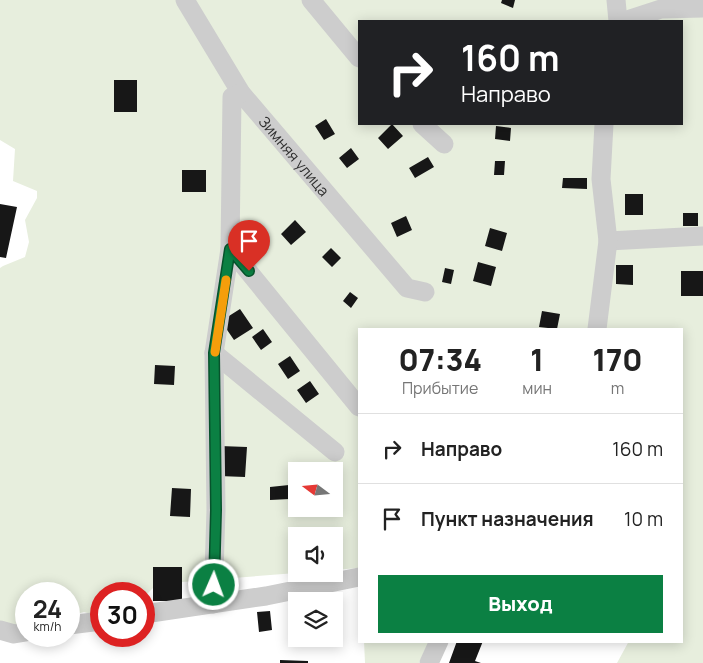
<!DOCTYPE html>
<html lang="ru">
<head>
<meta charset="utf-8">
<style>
	body { margin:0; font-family:Manrope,sans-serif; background:#f2f2f2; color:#222; height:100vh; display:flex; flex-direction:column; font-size:19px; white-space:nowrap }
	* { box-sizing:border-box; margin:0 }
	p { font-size:16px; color:#767676 }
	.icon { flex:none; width:28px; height:28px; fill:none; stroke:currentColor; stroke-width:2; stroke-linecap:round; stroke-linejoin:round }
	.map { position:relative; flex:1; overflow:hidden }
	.sheet { position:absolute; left:358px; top:328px; width:325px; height:315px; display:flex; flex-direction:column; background:#fff; border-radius:0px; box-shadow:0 2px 12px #0003 }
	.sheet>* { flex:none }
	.banner { position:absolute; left:358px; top:20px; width:325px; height:105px; border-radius:0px; box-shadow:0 2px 12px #0003; background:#202124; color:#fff; overflow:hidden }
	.needle { width:32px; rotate:286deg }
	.fabs { position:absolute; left:288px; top:462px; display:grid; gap:10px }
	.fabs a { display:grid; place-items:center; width:55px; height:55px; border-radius:0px; background:#fff; box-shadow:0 2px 12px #0003; font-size:25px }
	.speed { position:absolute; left:15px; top:582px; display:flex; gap:10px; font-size:25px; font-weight:700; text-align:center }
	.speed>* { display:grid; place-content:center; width:65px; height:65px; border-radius:50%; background:#fff; box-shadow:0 2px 12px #0003; line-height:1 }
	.speed small { font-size:12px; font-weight:400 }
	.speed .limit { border:8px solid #d22; background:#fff; color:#111 }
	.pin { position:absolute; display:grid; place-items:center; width:42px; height:42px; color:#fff; margin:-51px -21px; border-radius:50% 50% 50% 0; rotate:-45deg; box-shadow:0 0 5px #0007 }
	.pin .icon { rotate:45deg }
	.me { position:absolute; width:55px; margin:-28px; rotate:2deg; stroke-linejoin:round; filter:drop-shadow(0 0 4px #0008) }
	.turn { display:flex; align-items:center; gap:18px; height:105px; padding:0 20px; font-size:22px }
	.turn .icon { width:65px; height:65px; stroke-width:2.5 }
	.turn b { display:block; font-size:35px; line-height:42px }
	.eta { display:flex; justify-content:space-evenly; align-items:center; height:85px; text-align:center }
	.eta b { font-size:30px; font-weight:800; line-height:35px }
	.action { display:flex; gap:10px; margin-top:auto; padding:10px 20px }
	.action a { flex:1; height:58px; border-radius:0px; background:#0b8043; color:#fff; font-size:20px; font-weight:800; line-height:58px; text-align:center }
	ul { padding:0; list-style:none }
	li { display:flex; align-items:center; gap:15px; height:70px; padding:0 20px; border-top:1px solid #e0e0e0 }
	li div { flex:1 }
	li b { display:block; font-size:19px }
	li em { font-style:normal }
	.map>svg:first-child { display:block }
</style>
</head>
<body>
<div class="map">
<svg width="703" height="663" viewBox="0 0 703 663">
	<rect width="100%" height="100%" fill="#fff"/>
	<path fill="#e7eedd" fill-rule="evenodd" d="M 0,0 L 703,0 L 703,663 L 617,663 L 629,641 L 681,641 L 681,329 L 359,329 L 359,568 L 334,570 L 334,536 L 296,536 L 296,573 L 157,584 L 144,597 L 144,594 L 101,594 L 101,617 L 84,612 L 69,616 L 69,594 L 26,594 L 26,627 L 0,624 L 0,268 L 3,266 L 25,257 L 29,242 L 25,220 L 37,198 L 37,191 L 13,181 L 15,149 L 0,140 ZM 359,21 L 681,21 L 681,124 L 359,124 ZM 296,471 L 334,471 L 334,509 L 296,509 Z
		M 364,641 L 429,641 L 419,663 L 365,663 Z"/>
	<path fill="#171717" d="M 502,0 L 515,0 L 513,8 L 501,3 Z
		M 114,80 L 137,80 L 137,112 L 114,112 Z
		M 326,119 L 335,134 L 324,140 L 315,126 Z
		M 392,124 L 403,136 L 388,149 L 378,138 Z
		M 496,126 L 511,128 L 510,141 L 495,139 Z
		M 351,148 L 359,159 L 347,168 L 339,158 Z
		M 428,157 L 434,167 L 415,178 L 409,168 Z
		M 495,161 L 505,161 L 504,175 L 494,175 Z
		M 182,170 L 206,170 L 206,192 L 182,192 Z
		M 563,178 L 587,178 L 587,189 L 562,188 Z
		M 625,194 L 643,194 L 643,215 L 625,215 Z
		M 0,204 L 17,207 L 6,258 L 0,257 Z
		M 683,213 L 698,213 L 698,226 L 683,226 Z
		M 406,216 L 412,230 L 397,237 L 391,223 Z
		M 295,220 L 306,232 L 291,245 L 281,234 Z
		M 490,228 L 507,233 L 502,251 L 485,246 Z
		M 331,248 L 341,258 L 332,267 L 322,257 Z
		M 478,262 L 496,267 L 491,286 L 473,281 Z
		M 616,265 L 633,265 L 633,285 L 616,284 Z
		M 445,268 L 454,270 L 451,284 L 442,282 Z
		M 681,271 L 703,271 L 703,296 L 681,296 Z
		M 350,292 L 358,298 L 351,308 L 343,301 Z
		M 240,309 L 253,328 L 234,340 L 221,321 Z
		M 542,311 L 560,314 L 557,329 L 539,327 Z
		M 263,329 L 272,342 L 261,350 L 252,337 Z
		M 290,356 L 300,371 L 288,379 L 278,364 Z
		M 155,365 L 175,366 L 174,385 L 154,384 Z
		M 310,381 L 319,394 L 306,403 L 297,390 Z
		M 220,446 L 247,447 L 245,477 L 219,476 Z
		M 289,485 L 290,499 L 270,500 L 270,487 Z
		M 172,488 L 191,489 L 190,517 L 170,516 Z
		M 153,567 L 182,567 L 182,601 L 153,601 Z
		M 270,611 L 272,630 L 259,632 L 257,612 Z
		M 457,641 L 483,641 L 475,661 L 481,663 L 449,663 Z
		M 280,660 L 308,661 L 308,663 L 280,663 Z"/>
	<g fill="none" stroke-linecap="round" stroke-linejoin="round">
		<g stroke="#cdcdcd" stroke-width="19">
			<path id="s1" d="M 185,0 L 241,93 L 407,288 L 425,292"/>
			<path d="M 311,0 L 359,58"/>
			<path d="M 616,0 L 618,21"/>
			<path d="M 624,21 L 661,9 L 703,8"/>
			<path d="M 422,124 L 444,144"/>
			<path d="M 608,241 L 703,236"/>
			<path d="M 230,249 L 359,407"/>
			<path d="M 597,329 L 608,241 L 601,179 L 604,124"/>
			<path d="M 214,353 L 335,452"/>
			<path d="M 213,604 L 216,510 L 214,353 L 230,249 L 232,97 L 241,93"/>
			<path d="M 144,614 L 266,596 L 359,577"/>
			<path d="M 69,625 L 101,621"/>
			<path d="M 0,630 L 14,634 L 26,632"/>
			<path d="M 429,663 L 439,641"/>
		</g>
	</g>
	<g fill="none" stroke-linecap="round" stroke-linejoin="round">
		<g stroke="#07532c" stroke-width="12">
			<path id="route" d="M 214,585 L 216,510 L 214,353 L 230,249 L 249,271"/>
		</g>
		<use href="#route" stroke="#0b8043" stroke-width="9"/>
		<path stroke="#f59e0b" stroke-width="9" d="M 215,352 L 226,280"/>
	</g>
	<g text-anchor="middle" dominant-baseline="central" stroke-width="5" stroke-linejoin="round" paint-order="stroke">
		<g font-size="15" fill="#303030" stroke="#fff">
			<text stroke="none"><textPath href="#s1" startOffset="191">Зимняя улица</textPath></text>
		</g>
	</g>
</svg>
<div class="fabs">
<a><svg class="needle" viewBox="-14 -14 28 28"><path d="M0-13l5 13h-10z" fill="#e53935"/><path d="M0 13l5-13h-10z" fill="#767676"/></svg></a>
<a><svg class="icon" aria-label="sound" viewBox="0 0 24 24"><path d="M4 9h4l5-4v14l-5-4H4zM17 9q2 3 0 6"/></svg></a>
<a><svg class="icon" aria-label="layers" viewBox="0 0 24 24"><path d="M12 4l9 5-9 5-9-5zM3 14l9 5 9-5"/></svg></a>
</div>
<div class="speed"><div>24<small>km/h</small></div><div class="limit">30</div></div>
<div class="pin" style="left:249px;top:271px;background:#d93025"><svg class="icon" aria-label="arrive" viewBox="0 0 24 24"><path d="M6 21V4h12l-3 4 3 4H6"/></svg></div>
<svg class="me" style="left:214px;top:585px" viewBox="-20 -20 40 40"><circle r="17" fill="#0b8043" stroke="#fff" stroke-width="3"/><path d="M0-11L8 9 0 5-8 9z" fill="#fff"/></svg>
<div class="banner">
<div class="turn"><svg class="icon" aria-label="right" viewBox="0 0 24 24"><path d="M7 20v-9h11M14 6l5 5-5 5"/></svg><div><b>160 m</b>Направо</div></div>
</div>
<section class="sheet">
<div class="eta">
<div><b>07:34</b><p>Прибытие</p></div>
<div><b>1</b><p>мин</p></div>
<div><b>170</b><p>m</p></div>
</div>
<ul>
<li><svg class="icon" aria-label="right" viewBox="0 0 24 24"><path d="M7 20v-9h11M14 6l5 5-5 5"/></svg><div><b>Направо</b></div><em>160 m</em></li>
<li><svg class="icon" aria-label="arrive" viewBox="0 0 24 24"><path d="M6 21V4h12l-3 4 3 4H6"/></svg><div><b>Пункт назначения</b></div><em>10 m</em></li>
</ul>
<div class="action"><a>Выход</a></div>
</section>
</div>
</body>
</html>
